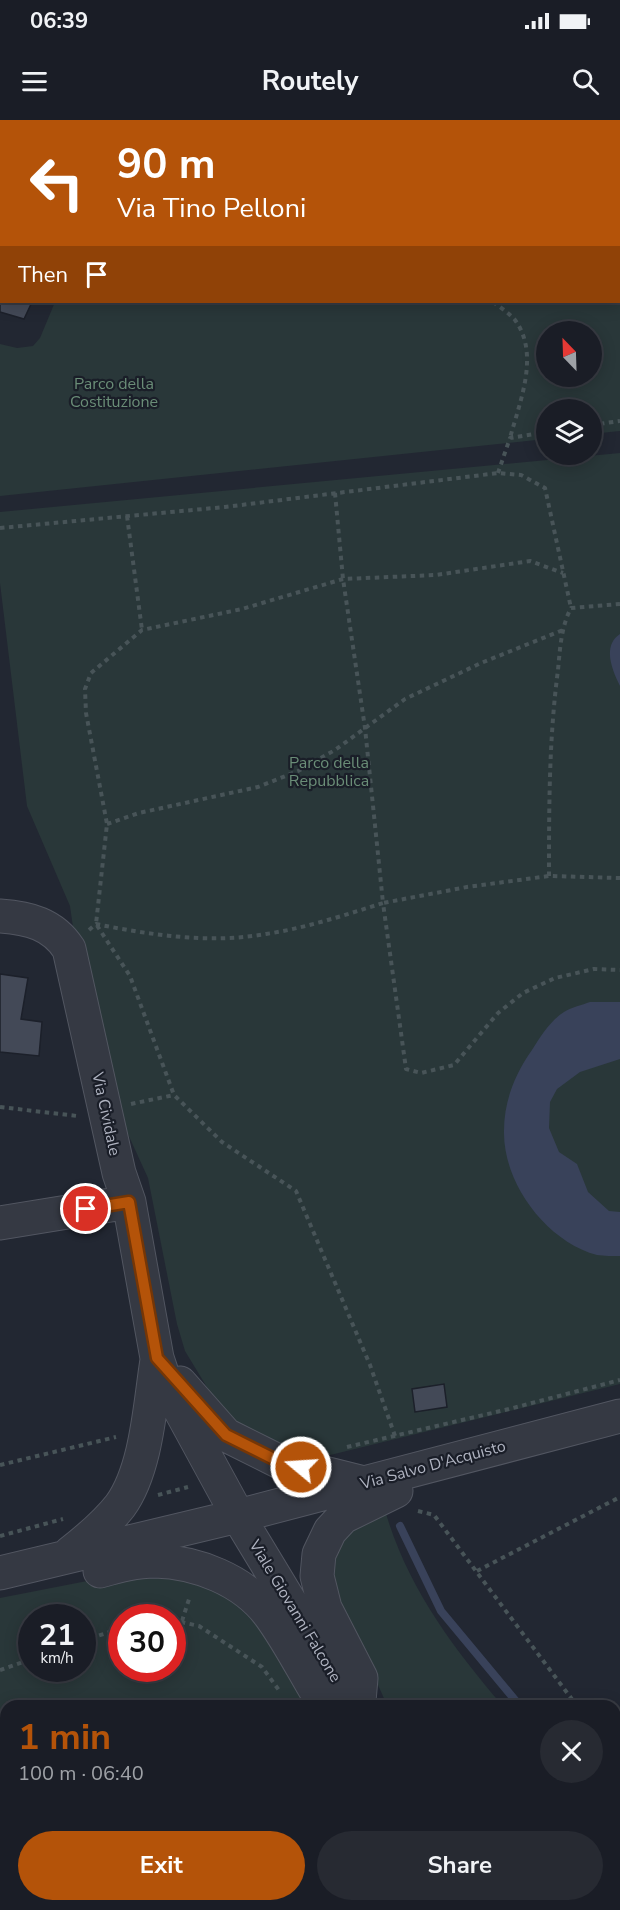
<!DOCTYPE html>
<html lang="en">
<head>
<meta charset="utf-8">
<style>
	body { margin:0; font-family:"Nunito Sans",sans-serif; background:#272a32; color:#f1f3f6; height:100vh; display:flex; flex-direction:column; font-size:22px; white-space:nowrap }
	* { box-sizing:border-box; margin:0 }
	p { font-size:20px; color:#9fa2a7 }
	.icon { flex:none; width:33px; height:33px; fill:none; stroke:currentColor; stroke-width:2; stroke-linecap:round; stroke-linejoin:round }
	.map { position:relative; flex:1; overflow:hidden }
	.drawer { position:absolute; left:0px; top:1580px; width:621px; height:212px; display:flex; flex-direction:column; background:#1a1d26; border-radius:18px 18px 0 0; box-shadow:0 3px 15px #0003,0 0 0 2px #383b43 }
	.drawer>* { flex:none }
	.guide { position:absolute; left:0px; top:0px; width:621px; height:183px; box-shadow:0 3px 15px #0003,0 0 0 2px #383b43; background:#b45309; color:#fff; overflow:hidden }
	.needle { width:39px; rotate:337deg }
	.buttons { position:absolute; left:536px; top:201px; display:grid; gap:12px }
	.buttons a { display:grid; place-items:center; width:66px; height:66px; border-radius:50%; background:#1a1d26; box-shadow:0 3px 15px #0003,0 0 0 2px #383b43; font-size:30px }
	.speed { position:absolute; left:18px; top:1484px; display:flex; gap:12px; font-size:30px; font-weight:700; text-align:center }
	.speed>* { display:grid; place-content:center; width:78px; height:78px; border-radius:50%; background:#1a1d26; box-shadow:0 3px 15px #0003,0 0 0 2px #383b43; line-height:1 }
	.speed small { font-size:15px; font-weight:400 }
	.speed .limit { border:9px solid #d22; background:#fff; color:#111 }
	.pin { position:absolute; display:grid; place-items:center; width:51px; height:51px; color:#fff; margin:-26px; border:3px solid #fff; border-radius:50%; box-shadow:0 2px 6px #0007 }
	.me { position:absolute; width:66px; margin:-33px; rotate:288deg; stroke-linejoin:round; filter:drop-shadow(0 0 4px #0008) }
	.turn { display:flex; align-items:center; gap:21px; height:126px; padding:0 18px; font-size:27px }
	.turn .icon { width:78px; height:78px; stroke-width:2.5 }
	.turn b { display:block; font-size:42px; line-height:51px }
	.then { display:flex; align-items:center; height:57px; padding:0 18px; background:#0003; gap:12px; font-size:22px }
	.round { display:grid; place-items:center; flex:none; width:63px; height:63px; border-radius:32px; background:#272a32 }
	.summary { display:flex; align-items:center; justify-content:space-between; height:102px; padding:0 18px }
	h1 { font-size:36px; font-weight:700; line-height:45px; color:#b45309 }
	.primary-button { display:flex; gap:12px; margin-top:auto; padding:12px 18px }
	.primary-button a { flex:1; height:69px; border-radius:36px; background:#b45309; color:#fff; font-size:24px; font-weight:700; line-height:69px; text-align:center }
	.primary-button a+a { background:#272a32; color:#f1f3f6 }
	.status { display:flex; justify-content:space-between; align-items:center; height:42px; padding:0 30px; background:#1a1d26; direction:ltr }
	.status svg { height:16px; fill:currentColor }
	header { display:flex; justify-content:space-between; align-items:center; height:78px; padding:0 18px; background:#1a1d26; font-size:27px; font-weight:700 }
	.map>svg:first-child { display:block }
</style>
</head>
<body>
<div class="status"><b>06:39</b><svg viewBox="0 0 49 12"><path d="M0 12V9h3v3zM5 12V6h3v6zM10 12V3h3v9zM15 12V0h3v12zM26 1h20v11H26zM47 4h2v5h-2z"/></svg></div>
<header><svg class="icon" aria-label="menu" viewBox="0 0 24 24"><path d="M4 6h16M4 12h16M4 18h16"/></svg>Routely<svg class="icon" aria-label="search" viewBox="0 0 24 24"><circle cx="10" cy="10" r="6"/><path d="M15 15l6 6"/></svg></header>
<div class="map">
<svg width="620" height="1790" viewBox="0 0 620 1790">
	<rect width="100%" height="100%" fill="#222732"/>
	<path fill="#293739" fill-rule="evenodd" d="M 197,0 L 620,0 L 620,311 L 591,314 L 591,290 L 546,290 L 546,319 L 0,376 L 0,224 L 17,228 L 33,226 L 40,218 L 55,182 L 620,182 L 620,2 L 195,1 ZM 546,212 L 591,212 L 591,256 L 546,256 Z
		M 620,333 L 620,1264 L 318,1338 L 259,1317 L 235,1300 L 216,1282 L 185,1231 L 177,1204 L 148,1058 L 122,1001 L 73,807 L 70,786 L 27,686 L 0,463 L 0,392 Z
		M 385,1390 C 406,1465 453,1528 502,1585 L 387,1585 L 378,1565 L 343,1506 L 332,1458 L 335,1436 L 345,1419 L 357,1407 Z
		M 123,1454 L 187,1456 L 245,1482 L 313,1585 L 6,1586 L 6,1653 L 0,1655 L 0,1478 ZM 32,1497 L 82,1497 L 82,1548 L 32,1548 ZM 122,1497 L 172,1497 L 172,1548 L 122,1548 Z
		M 615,1717 L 620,1723 L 620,1790 L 495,1790 L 492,1785 L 615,1785 Z
		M 273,1785 L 449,1785 L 452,1790 L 275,1790 Z"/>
	<path fill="#39425a" d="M 620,514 L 620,566 C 612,550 602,526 620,514 Z
		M 590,882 L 620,882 L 620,939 L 580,952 L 557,969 L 550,982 L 549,1008 L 559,1032 L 577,1044 L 588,1072 L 609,1091 L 620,1092 L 620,1136 C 613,1136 604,1136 597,1135 C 546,1121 503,1063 504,1011 C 504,981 515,954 532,930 C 541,916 550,901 564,892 C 572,887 582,885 590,882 Z"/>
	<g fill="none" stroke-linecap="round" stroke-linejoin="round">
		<path stroke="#39425a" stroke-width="8" d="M 400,1406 L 441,1491 L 520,1586
			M 615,1700 L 620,1706"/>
	</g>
	<path fill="#434957" stroke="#1c202a" stroke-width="1.5" d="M 0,136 L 2,182 L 32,182 L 24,199 L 0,192 Z
		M 0,854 L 28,858 L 21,899 L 42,902 L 39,936 L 0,932 Z
		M 444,1264 L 447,1287 L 415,1292 L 412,1269 Z
		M 2,1702 L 6,1712 L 6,1753 L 0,1755 Z
		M 166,1785 L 177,1785 L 179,1790 L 155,1790 Z"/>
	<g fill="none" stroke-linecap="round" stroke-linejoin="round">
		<g stroke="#525661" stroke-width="35">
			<path id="minor" d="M 0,796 C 29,798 53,804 69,829 L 119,1053 L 129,1082 L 157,1238 L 165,1262 L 238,1396 L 353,1586
				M 0,1103 L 129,1082
				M 180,1263 L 226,1315 L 280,1342 L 360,1362
				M 70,1433 C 88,1419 105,1405 120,1386 C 147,1349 150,1284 157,1240
				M 100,1451 C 118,1446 136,1441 155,1441 C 197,1442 243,1460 269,1494 C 289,1521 304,1552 322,1581 L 334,1586
				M 0,1453 L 238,1396 L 620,1296
				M 359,1581 L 361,1558 L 325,1488 L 317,1456 L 319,1434 L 330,1411 L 343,1397 L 396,1371
				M 231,1785 L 233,1790
				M 469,1785 L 472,1790"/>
		</g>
		<path stroke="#485458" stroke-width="4" stroke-dasharray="4.5 4.5" stroke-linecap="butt" d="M 149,0 L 150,2
			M 335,0 L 336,2
			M 211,2 L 213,0
			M 607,2 L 607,0
			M 493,182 C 500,187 509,193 515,200 C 540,234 520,281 510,318
			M 591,305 L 620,301
			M 498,353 L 510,318 L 546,312
			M 335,373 L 343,459 L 365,608 L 383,783 L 467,767 L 549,756 L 620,758
			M 127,396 L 142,510
			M 0,408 L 225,387 L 498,353 L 521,355 L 545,368 L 571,488
			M 107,704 L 139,693 L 258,667 L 298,651 L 335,630 L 405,579 L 481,543 L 563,510
			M 549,756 C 549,687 549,618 558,550 C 560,529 561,507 571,488 L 620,484
			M 89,810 L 96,804 C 151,815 210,824 266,814 C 306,808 345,795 383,783 L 406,949 L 421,953 L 454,945 L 498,893 L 523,873 L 555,858 L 594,849 L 620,850
			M 131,984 L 174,975
			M 0,987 L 77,996
			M 395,1316 L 370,1245 L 296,1071 L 222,1022 L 174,975 L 130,856 L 96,804 L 107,704 L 86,593 L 85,569 L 91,553 L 142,510 L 242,489 L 343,459 L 436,455 L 530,441 L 563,453
			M 347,1327 L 509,1289 L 620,1260
			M 0,1345 L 116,1317
			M 158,1375 L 188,1367
			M 418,1391 L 434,1395 L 440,1403 L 577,1586
			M 0,1416 L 63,1399
			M 477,1451 L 620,1377
			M 172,1500 L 199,1506 L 262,1547 L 281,1573
			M 182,1501 L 190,1476
			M 82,1521 L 122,1508
			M 0,1550 L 32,1539
			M 615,1637 L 620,1644
			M 0,1679 L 6,1693
			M 47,1785 L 49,1790
			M 426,1785 L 429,1790
			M 67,1790 L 73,1787 L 74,1790"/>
		<use href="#minor" stroke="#353943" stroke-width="33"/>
	</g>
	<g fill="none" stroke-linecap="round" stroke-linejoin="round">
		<g stroke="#753606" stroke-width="15">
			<path id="route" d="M 86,1089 L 129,1082 L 157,1238 L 226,1315 L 280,1342 L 301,1347"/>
		</g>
		<use href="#route" stroke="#b45309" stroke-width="10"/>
	</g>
	<g text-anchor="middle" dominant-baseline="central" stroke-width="4.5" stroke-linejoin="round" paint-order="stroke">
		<g font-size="16" fill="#6a8d77" stroke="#1a1e28">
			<text x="114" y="264">Parco della<tspan x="114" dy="18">Costituzione</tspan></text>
			<text x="329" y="643">Parco della<tspan x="329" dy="18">Repubblica</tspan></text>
		</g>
		<g font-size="16" fill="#afb3c0" stroke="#1a1e28">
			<text transform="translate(106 994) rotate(78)">Via Cividale</text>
			<text transform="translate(433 1345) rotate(-15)">Via Salvo D'Acquisto</text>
			<text transform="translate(295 1491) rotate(59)">Viale Giovanni Falcone</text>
		</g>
	</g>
</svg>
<div class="buttons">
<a><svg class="needle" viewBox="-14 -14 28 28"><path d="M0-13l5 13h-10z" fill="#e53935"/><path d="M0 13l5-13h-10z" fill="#9fa2a7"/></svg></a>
<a><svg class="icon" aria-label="layers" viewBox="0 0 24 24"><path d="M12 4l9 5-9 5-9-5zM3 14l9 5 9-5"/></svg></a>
</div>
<div class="speed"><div>21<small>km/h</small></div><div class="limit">30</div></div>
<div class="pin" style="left:86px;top:1089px;background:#d93025"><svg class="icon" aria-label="arrive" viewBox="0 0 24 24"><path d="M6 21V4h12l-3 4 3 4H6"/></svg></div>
<svg class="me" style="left:301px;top:1347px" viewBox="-20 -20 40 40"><circle r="17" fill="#b45309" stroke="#fff" stroke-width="3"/><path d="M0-11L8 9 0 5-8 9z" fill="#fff"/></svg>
<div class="guide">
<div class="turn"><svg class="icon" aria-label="left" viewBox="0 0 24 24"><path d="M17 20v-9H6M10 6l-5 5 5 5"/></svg><div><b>90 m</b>Via Tino Pelloni</div></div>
<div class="then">Then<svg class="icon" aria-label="arrive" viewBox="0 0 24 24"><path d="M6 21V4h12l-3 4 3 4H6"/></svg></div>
</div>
<section class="drawer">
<div class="summary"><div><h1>1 min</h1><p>100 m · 06:40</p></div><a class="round"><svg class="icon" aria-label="close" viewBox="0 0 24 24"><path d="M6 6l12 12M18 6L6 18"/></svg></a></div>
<div class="primary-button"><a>Exit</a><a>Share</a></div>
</section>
</div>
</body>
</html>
